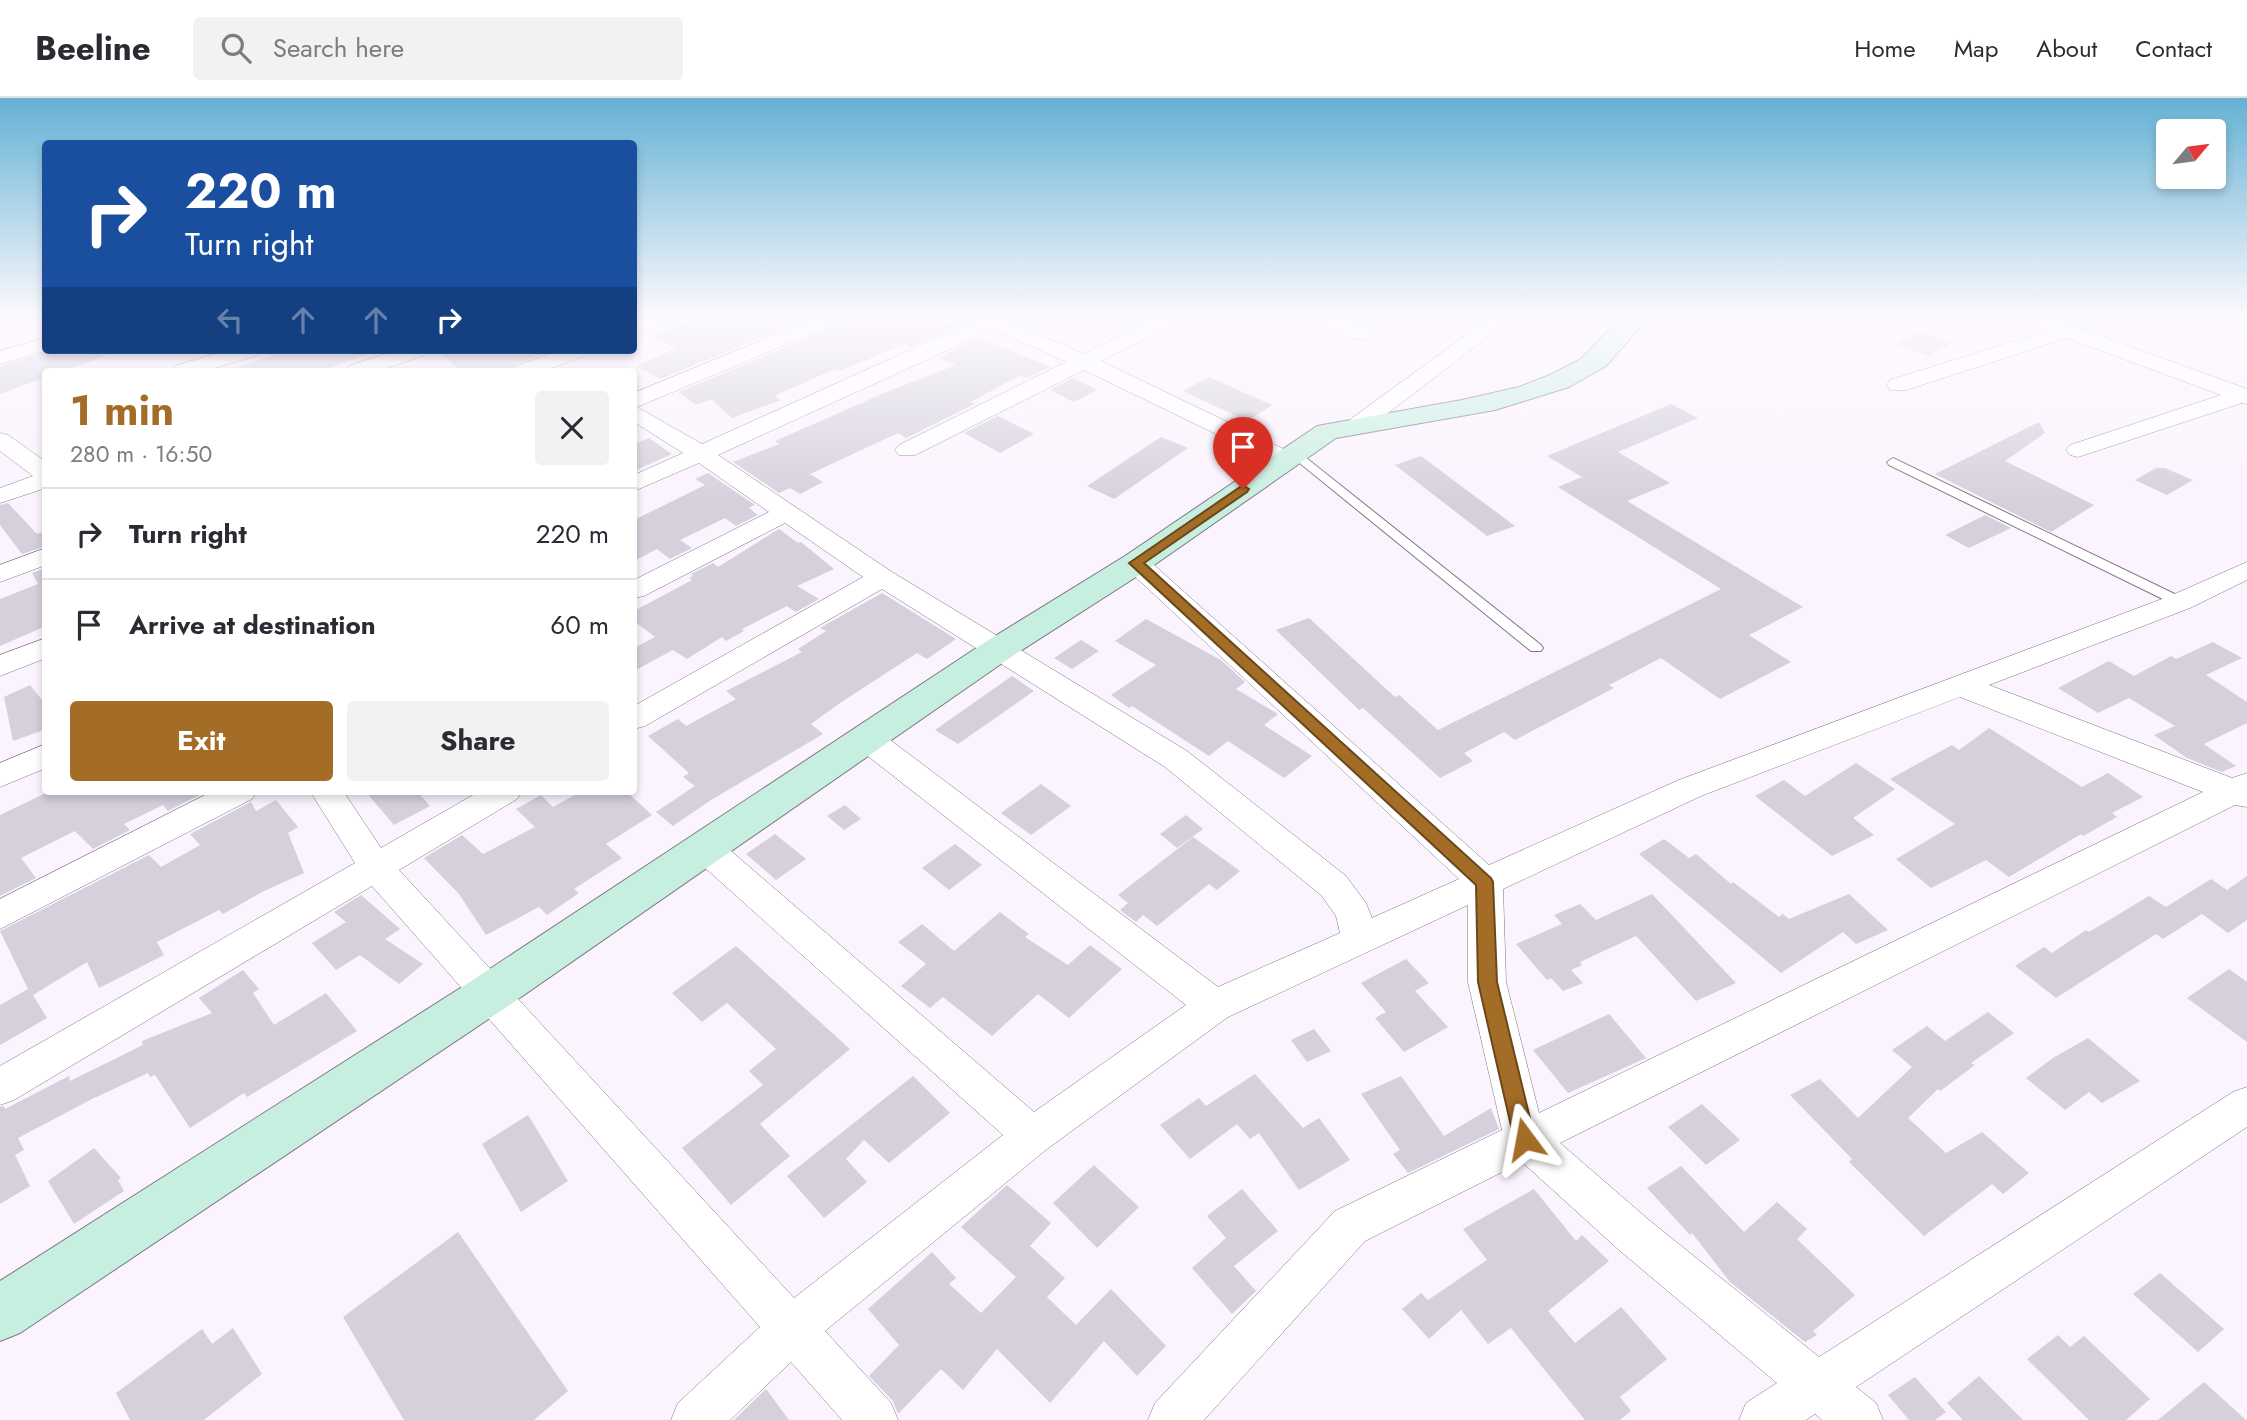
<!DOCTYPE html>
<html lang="en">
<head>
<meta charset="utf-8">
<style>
	body { margin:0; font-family:Jost,sans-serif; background:#f2f2f3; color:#2b2b33; height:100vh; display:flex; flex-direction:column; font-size:26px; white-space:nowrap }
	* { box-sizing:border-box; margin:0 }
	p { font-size:23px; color:#7c7c81 }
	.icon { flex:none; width:38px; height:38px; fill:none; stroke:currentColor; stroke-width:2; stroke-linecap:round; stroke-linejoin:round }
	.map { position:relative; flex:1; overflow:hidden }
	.panel { position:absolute; left:42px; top:270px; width:595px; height:427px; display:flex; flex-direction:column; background:#fff; border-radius:7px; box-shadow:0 4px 10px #0003 }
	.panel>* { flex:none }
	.top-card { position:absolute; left:42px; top:42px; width:595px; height:214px; border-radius:7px; box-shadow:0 4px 10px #0003; background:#1a4fa0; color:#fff; overflow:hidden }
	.needle { width:46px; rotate:61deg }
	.fabs { position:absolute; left:2156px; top:21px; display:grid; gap:14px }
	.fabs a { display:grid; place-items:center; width:70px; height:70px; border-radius:7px; background:#fff; box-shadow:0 4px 10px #0003; font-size:35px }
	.pin { position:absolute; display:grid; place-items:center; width:60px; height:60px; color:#fff; margin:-72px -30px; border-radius:50% 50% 50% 0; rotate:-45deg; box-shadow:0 0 7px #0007 }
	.pin .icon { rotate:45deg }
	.me { position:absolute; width:77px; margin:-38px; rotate:347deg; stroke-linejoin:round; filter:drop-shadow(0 0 5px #0008) }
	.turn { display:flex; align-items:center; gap:24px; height:147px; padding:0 28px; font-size:32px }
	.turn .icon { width:91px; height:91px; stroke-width:2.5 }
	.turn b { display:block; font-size:49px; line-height:60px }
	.lanes { display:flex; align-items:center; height:66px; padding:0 28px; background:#0003; justify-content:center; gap:35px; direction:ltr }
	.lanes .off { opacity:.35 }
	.round { display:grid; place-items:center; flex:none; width:74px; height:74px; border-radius:7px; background:#f2f2f3 }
	.head { display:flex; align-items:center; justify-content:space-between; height:119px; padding:0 28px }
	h1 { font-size:42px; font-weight:700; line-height:52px; color:#a36d28 }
	.action { display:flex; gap:14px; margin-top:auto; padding:14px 28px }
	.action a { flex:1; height:80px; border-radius:7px; background:#a36d28; color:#fff; font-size:28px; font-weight:700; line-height:80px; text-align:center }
	.action a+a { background:#f2f2f3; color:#2b2b33 }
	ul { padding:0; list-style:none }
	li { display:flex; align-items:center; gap:21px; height:91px; padding:0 28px; border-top:2px solid #e1e1e2 }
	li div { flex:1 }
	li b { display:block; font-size:26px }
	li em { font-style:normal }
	header { display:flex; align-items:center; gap:42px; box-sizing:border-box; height:98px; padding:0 35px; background:#fff; border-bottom:2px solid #e1e1e2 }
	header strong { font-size:33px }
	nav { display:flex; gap:38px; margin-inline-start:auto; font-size:24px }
	.search { width:490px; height:63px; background:#f2f2f3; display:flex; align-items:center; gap:18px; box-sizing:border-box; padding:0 24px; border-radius:7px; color:#7c7c81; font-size:26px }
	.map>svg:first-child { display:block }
</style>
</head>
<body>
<header>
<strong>Beeline</strong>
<div class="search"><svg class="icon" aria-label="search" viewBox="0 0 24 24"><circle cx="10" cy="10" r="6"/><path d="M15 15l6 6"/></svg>Search here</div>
<nav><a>Home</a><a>Map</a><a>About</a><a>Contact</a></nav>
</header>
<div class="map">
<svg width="2247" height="1322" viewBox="0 0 2247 1322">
	<rect width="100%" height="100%" fill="#fbf3fe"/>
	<path fill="#d5d0dc" d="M 693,221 L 807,221 L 660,281 L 636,268 L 676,251 L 651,238 Z
		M 843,221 L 940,221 L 956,229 L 911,249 L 905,246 L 839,273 L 835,271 L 774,298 L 781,302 L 732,320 L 711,301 L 696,307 L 679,294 L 838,227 Z
		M 1922,233 L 1952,245 L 1928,258 L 1897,246 Z
		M 980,240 L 1050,269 L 1027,280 L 1020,277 L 971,304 L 975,306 L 906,340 L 898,335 L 810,376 L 823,384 L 800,396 L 790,390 L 779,395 L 733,364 L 779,346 L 775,343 L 884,295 L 956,267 L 938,260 Z
		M 51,252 L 114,252 L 114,255 L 63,273 L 46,273 L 46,279 L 0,296 L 0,268 Z
		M 288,252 L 371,252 L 371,255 L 320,273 L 238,273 L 237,270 Z
		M 437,252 L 546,252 L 548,254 L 516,266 L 511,273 L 461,273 Z
		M 1209,279 L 1272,307 L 1247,323 L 1183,293 Z
		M 1073,280 L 1097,292 L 1074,304 L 1050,292 Z
		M 1671,306 L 1698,320 L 1618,354 L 1670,385 L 1627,403 L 1803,509 L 1749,537 L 1791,564 L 1720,601 L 1661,560 L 1609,587 L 1614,590 L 1515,642 L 1504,634 L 1464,655 L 1473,663 L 1440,680 L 1363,610 L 1359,612 L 1276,532 L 1309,520 L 1395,599 L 1399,597 L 1438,632 L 1721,491 L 1558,389 L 1582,379 L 1547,358 Z
		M 998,318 L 1034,336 L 1000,355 L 964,335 Z
		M 2039,324 L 2045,335 L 2005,363 L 2094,407 L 2051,434 L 1935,376 Z
		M 1161,339 L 1188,350 L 1114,401 L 1087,388 Z
		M 649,340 L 672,356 L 634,373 L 634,346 Z
		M 1421,358 L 1492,411 L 1515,428 L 1487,438 L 1395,367 Z
		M 2156,370 L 2165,370 L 2193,382 L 2167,397 L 2135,382 Z
		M 708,375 L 755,407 L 749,410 L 758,417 L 736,428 L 725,420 L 680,442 L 692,450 L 670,461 L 657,451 L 634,463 L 634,422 L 705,387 L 695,381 Z
		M 8,405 L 37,436 L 46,433 L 46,448 L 22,456 L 0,427 L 0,407 Z
		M 1985,417 L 2011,430 L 1969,450 L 1945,437 Z
		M 779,431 L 798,445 L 801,444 L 834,471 L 797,488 L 819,501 L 796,514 L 787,508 L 742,531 L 744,533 L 726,543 L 722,539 L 687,561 L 673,552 L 634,573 L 634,550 L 655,539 L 634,523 L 634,513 L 692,482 L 689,480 L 693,478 L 691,476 L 713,465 L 718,469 Z
		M 46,470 L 46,528 L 0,548 L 0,501 L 38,486 L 32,475 Z
		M 882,495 L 956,541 L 927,561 L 917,555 L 840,605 L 811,626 L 823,636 L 711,702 L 673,728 L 656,714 L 695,688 L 683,679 L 689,675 L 648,638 L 678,621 L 686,628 L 736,601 L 726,593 L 802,554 L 798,551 L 826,533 L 820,530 Z
		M 1146,521 L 1221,562 L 1245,584 L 1236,591 L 1278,616 L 1264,627 L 1312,658 L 1284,680 L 1228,643 L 1209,658 L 1132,608 L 1129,610 L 1111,597 L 1156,567 L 1115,543 Z
		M 1081,542 L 1099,553 L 1072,571 L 1054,560 Z
		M 2213,544 L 2242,560 L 2206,577 L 2247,604 L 2247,625 L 2204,646 L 2236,668 L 2222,674 L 2187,660 L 2154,637 L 2175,628 L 2129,600 L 2098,615 L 2058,590 L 2109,563 L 2134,578 L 2171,558 L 2176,561 Z
		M 1012,578 L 1034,593 L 958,646 L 935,632 Z
		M 30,587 L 46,607 L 46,631 L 13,643 L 4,599 Z
		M 1989,630 L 2082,689 L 2108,675 L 2143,699 L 2112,715 L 2117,719 L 2083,738 L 2081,736 L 2009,779 L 1986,762 L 1931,790 L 1896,761 L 1955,726 L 1890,681 L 1952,647 L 1959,652 Z
		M 1856,665 L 1895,691 L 1853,720 L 1874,737 L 1832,758 L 1755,698 L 1784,682 L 1805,698 Z
		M 1041,686 L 1071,708 L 1031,737 L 1001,715 Z
		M 50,693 L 207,693 L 168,713 L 163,707 L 124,726 L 130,732 L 93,751 L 75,733 L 21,760 L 36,780 L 0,798 L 0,717 Z
		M 365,693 L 417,693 L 430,708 L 394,727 Z
		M 582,693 L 626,693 L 652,717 L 606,746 L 622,760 L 574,791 L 579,795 L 547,817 L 539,809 L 486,837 L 459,796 L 424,760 L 462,737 L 483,756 L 535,729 L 516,711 L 541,697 L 553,709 Z
		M 276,702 L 298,729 L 288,735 L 304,775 L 262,794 L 223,816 L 219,812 L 157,844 L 164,857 L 99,890 L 87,864 L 33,897 L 47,920 L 0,947 L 0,907 L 28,891 L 0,833 L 149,757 L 161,769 L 200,747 L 190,736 L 251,704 L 256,713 Z
		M 845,707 L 861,721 L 844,732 L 827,718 Z
		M 1186,717 L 1203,731 L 1177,750 L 1160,736 Z
		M 775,736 L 806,761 L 776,782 L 746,756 Z
		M 1193,739 L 1240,773 L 1217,792 L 1209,786 L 1157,828 L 1143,817 L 1136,824 L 1120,812 L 1128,805 L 1118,797 Z
		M 1664,741 L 1689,760 L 1696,756 L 1731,786 L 1733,784 L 1779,819 L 1783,816 L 1789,821 L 1849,796 L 1888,832 L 1856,846 L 1843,834 L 1781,875 L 1639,756 Z
		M 955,746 L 982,767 L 949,792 L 922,770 Z
		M 2247,778 L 2247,822 L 2228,835 L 2202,816 L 2163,841 L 2156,836 L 2056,900 L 2015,868 L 2044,849 L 2052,855 L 2086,832 L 2089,834 L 2149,798 L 2166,809 L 2211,781 L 2227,792 Z
		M 1652,796 L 1736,885 L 1696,903 L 1636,838 L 1580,864 L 1582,867 L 1571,872 L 1583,885 L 1563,893 L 1551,880 L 1547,882 L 1516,846 L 1562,826 L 1554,817 L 1580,806 L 1596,822 Z
		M 361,797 L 400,831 L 385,841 L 423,866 L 399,886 L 360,857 L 336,872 L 312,845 L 346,824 L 334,814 Z
		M 1000,814 L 1029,836 L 1025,839 L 1068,867 L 1090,847 L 1122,871 L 1069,920 L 1038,896 L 992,938 L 943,899 L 930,910 L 901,888 L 926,866 L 898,844 L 922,826 L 954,853 Z
		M 736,848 L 850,951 L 760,1026 L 790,1058 L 731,1107 L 682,1050 L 763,987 L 749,973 L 776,951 L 727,905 L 702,924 L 672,895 Z
		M 1406,861 L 1429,885 L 1415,893 L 1448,929 L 1404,954 L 1375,920 L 1386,914 L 1361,885 Z
		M 2229,871 L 2247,884 L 2247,944 L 2187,900 Z
		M 243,872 L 259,891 L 253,895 L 274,927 L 326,895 L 357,933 L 247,999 L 244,995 L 190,1030 L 155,977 L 150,979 L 148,975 L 92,1001 L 18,1040 L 24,1052 L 15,1057 L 30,1088 L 0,1106 L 0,1009 L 4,1008 L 5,1011 L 69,978 L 70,983 L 143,947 L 142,943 L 212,915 L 199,900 Z
		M 1988,914 L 2014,935 L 1971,965 L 1975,967 L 1940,993 L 1938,991 L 1908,1020 L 1946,1055 L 1982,1034 L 2029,1075 L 2003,1096 L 1992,1086 L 1924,1138 L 1849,1064 L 1852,1061 L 1790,997 L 1820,981 L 1858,1020 L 1912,969 L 1892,952 L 1927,928 L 1945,943 Z
		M 1609,916 L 1646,960 L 1568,995 L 1533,952 Z
		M 1314,931 L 1331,953 L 1307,964 L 1291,942 Z
		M 2088,940 L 2140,983 L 2102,1005 L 2089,994 L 2065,1012 L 2026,980 L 2053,960 Z
		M 1255,976 L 1303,1030 L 1319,1020 L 1350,1062 L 1299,1092 L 1259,1035 L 1250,1041 L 1237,1026 L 1190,1061 L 1160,1027 L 1199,1000 L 1206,1008 Z
		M 913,978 L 950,1015 L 889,1065 L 864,1042 L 846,1061 L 867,1084 L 824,1120 L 787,1078 Z
		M 1401,978 L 1444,1038 L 1491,1010 L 1499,1031 L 1408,1075 L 1393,1056 L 1400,1052 L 1361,996 Z
		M 1702,1006 L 1740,1042 L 1706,1067 L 1668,1029 Z
		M 528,1017 L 568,1083 L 521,1114 L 482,1046 Z
		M 94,1050 L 121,1080 L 118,1082 L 124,1093 L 74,1126 L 48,1083 Z
		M 1094,1067 L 1139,1109 L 1097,1150 L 1053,1105 Z
		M 1681,1068 L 1744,1134 L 1777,1104 L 1807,1131 L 1797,1141 L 1855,1197 L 1813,1233 L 1817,1237 L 1805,1244 L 1730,1184 L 1692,1135 L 1690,1137 L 1647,1090 Z
		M 1007,1087 L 1051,1125 L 1030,1148 L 1065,1180 L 1047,1199 L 1076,1227 L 1111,1191 L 1166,1248 L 1137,1278 L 1104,1243 L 1050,1305 L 997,1251 L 963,1292 L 941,1271 L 898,1316 L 893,1303 L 869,1278 L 899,1247 L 868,1211 L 932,1154 L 956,1180 L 949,1186 L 981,1215 L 1016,1179 L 961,1129 Z
		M 1242,1091 L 1278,1133 L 1234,1168 L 1256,1193 L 1232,1216 L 1192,1170 L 1226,1140 L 1207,1118 Z
		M 1534,1091 L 1576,1143 L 1582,1137 L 1609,1163 L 1548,1213 L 1575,1245 L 1621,1209 L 1667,1261 L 1620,1299 L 1631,1313 L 1620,1322 L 1585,1322 L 1511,1230 L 1488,1246 L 1461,1212 L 1429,1241 L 1402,1211 L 1421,1195 L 1428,1202 L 1487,1162 L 1463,1131 Z
		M 458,1134 L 568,1293 L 534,1322 L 404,1322 L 343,1219 Z
		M 2160,1175 L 2224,1231 L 2198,1254 L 2133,1196 Z
		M 233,1230 L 262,1276 L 204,1322 L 130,1322 L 116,1295 L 202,1231 L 212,1246 Z
		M 2058,1237 L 2070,1249 L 2084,1238 L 2150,1301 L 2126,1322 L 2089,1322 L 2027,1261 Z
		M 1979,1278 L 2023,1322 L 1963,1322 L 1947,1305 Z
		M 1915,1279 L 1946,1314 L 1935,1322 L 1909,1322 L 1888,1297 Z
		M 2204,1284 L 2246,1322 L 2158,1322 Z
		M 766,1291 L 789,1322 L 734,1322 Z"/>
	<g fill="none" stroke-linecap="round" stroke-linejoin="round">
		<g stroke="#7e7782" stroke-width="2">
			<path id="service" d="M 1295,351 L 1541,547 L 1543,550 L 1541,553 L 1531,553 L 1291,358 L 1291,352 Z
				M 1893,360 L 2185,501 L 2187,504 L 2185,507 L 2175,507 L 1889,367 L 1887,364 Z"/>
		</g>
		<g stroke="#7e7782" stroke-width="1">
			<path id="minor" d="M 642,221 L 670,221 L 667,225 L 634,237 L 634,224 Z
				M 813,221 L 840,221 L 837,225 L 637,309 L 702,346 L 979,221 L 1005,221 L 1083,256 L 1153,221 L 1179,221 L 1176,225 L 1101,263 L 1294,356 L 1298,361 L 1294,366 L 1286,368 L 1278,366 L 1084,272 L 915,357 L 899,357 L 895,352 L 899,347 L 1066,264 L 994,231 L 718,357 L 892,474 L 1187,653 L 1346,778 L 1366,805 L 1372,820 L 1459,781 L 1127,471 L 1123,465 L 1127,459 L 1136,457 L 1145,459 L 1489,767 L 1679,682 L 2170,498 L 2247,464 L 2247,482 L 2190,510 L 1989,587 L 2232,680 L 2247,675 L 2247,709 L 2235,707 L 1560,1045 L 1649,1122 L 1819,1259 L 2233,994 L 2247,989 L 2247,1029 L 1856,1289 L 1876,1305 L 1883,1322 L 1822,1322 L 1815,1316 L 1806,1322 L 1739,1322 L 1746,1305 L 1777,1285 L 1619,1152 L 1522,1064 L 1365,1143 L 1204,1322 L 1148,1322 L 1155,1305 L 1335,1113 L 1502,1032 L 1468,884 L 1468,807 L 1228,919 L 1047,1051 L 825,1233 L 891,1305 L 898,1322 L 842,1322 L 791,1264 L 730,1322 L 671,1322 L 678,1305 L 760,1229 L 372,788 L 14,1002 L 0,1007 L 0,968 L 355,765 L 310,693 L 343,693 L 381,750 L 480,693 L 522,693 L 517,701 L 399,772 L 794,1200 L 1003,1037 L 693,759 L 688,750 L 693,741 L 705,737 L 717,741 L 1034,1014 L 1186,907 L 855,648 L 851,640 L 855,632 L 866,629 L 877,632 L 1218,889 L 1340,835 L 1336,818 L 1322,798 L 1165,669 L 882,491 L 645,628 L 634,631 L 634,608 L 863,479 L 785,425 L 644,498 L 634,500 L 634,482 L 769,414 L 699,365 L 634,393 L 634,377 L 683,355 L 634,324 L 634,295 ZM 1960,599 L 2203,694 L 1539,1015 L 1506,884 L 1503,791 L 1701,698 Z
				M 1316,221 C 1335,220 1364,221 1376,237 L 1373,241 C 1356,246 1335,232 1319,225 Z
				M 1488,221 L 1511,221 L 1367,331 L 1351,331 L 1347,326 L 1351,321 Z
				M 2025,221 L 2054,221 L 2247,291 L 2247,306 L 2242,305 L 2078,359 L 2070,357 L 2066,352 L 2070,347 L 2221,297 L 2067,240 L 1906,292 L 1890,292 L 1887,287 L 1890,282 L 2047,233 L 2028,225 Z
				M 46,240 L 46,252 L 48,252 L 0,266 L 0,253 Z
				M 228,252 L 261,252 L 258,257 L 205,273 L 172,273 L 175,268 Z
				M 397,252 L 428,252 L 425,257 L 378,273 L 346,273 L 349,268 Z
				M 560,252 L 590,252 L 587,257 L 544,273 L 514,273 L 517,268 Z
				M 0,335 L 8,337 L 46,364 L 46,390 L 0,405 L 0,390 L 33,378 L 0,353 Z
				M 46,450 L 46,467 L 0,484 L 0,467 Z
				M 46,540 L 46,560 L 0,578 L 0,557 Z
				M 46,646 L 46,670 L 0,689 L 0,665 Z
				M 213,693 L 257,693 L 252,701 L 0,831 L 0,801 Z"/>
		</g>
		<g stroke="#7e7782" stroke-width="2">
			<path id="secondary" d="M 1620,221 L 1647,221 L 1606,268 L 1569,289 L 1495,312 L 1336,340 L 1147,472 L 1011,559 L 505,910 L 20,1235 L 0,1243 L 0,1183 L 473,882 L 987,543 L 1125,458 L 1317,328 L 1462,302 L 1519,289 L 1550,277 L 1581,261 Z"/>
		</g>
		<use href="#service" fill="#fff" fill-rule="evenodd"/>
		<use href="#minor" fill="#fff" fill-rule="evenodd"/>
		<use href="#secondary" fill="#c7efe0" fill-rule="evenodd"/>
	</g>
	<linearGradient id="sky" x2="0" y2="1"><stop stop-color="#64b1d4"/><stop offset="0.54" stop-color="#fdfaff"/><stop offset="1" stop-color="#fdfaff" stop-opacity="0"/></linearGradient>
	<rect width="2247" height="406" fill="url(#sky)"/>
	<path fill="#a36d28" stroke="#6a471a" stroke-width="2" d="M 1243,387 L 1249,391 L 1247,394 L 1144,465 L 1491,780 L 1493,784 L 1497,884 L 1535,1041 L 1532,1048 L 1525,1051 L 1517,1048 L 1514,1041 L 1478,884 L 1476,787 L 1129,465 Z"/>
</svg>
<div class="fabs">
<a><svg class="needle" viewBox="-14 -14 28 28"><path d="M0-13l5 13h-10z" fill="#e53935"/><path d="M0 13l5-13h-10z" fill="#7c7c81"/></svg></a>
</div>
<div class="pin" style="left:1243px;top:391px;background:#d93025"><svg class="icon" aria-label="arrive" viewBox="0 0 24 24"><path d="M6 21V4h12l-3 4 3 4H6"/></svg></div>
<svg class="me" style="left:1525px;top:1041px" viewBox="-20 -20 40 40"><path d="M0-17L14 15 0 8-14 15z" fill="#a36d28" stroke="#fff" stroke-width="4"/></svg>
<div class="top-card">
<div class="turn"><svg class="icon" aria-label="right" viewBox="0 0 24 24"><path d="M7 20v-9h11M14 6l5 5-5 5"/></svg><div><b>220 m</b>Turn right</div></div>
<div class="lanes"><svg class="icon off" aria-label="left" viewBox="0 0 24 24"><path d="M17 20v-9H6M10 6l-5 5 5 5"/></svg><svg class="icon off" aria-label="ahead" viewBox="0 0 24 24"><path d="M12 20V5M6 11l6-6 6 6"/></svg><svg class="icon off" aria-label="ahead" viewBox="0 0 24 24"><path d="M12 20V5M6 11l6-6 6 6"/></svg><svg class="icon" aria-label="right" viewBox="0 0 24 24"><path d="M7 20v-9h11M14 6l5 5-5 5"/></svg></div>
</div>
<section class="panel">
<div class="head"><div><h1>1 min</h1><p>280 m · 16:50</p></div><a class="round"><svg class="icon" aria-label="close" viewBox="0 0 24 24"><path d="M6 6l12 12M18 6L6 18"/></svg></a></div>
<ul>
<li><svg class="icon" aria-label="right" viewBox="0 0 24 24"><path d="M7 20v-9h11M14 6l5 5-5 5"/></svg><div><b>Turn right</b></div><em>220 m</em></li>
<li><svg class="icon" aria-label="arrive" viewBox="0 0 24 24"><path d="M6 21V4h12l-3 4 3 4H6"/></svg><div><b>Arrive at destination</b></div><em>60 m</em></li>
</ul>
<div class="action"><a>Exit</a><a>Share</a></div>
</section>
</div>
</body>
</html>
